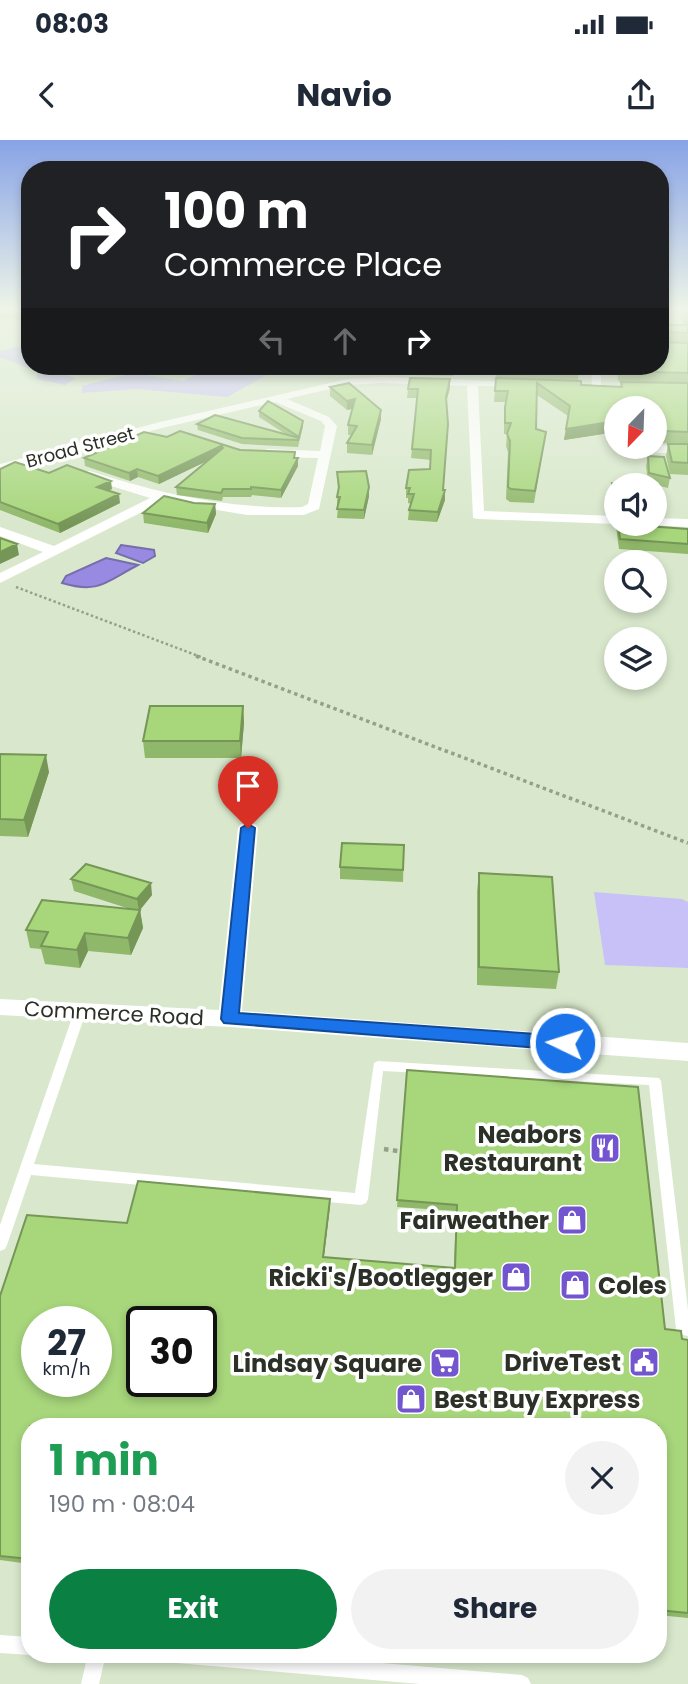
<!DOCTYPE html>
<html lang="en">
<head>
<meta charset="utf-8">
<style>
	body { margin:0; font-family:Poppins,sans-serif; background:#f2f2f3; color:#1f2937; height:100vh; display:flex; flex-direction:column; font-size:26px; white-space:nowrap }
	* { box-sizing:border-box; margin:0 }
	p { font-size:23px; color:#747a83 }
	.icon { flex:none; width:38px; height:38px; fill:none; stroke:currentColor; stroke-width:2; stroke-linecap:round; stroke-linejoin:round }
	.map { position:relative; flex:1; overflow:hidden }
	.side { position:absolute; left:21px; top:1278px; width:646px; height:245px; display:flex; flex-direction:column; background:#fff; border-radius:28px; box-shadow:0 4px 10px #0003 }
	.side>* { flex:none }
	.guide { position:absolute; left:21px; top:21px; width:648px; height:214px; border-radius:28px; box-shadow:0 4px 10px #0003; background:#202124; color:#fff; overflow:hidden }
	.needle { width:46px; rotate:203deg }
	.tools { position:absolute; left:604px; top:256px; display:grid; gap:14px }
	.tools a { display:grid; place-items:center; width:63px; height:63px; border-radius:50%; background:#fff; box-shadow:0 4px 10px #0003; font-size:35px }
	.speed { position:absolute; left:21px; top:1166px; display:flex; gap:14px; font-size:35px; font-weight:700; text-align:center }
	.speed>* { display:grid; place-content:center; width:91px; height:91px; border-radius:50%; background:#fff; box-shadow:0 4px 10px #0003; line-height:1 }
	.speed small { font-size:18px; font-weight:400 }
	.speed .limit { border:4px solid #111; border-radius:10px; background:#fff; color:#111 }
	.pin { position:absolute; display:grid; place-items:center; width:60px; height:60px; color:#fff; margin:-72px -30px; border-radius:50% 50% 50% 0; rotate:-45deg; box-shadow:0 0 7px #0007 }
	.pin .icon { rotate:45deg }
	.me { position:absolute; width:77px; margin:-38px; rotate:274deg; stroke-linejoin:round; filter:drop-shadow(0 0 5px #0008) }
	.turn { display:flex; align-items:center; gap:24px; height:147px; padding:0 28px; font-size:32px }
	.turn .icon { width:91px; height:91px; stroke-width:2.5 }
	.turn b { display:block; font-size:49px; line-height:60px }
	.lanes { display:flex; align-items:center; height:66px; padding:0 28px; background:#0003; justify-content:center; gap:35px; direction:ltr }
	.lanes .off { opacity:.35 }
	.round { display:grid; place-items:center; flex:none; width:74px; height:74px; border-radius:37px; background:#f2f2f3 }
	.headline { display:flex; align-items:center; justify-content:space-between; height:119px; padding:0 28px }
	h1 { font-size:42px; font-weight:700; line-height:52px; color:#1e9e55 }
	.button { display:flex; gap:14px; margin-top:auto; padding:14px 28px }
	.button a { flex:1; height:80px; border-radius:42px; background:#0b8043; color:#fff; font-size:28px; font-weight:700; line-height:80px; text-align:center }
	.button a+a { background:#f2f2f3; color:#1f2937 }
	.status { display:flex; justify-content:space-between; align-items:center; height:49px; padding:0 35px; background:#fff; direction:ltr }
	.status svg { height:19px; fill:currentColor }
	header { display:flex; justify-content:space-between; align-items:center; height:91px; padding:0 28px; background:#fff; font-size:32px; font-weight:700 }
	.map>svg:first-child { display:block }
</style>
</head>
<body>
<div class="status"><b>08:03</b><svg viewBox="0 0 49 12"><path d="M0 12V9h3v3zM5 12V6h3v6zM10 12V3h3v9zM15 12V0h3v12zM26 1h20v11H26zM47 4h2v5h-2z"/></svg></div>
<header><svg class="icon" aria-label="back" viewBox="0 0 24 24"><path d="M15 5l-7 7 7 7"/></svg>Navio<svg class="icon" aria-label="share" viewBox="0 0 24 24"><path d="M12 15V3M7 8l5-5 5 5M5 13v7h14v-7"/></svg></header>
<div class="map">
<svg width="688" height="1544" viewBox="0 0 688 1544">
	<rect width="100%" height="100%" fill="#d9e8cc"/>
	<path fill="#c8c1f8" d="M 16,207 L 30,208 L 30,226 L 57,226 L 57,232 L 76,238 L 65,245 L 37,239 L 37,232 L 0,217 L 0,211 Z
		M 231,226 L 283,226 L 227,257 L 137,249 L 82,253 L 82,246 L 133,233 L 183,241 L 204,231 L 240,229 Z
		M 594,752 L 682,759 L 688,762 L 688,828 L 605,825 Z"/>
	<path fill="#9889e2" stroke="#776faa" stroke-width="2" d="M 121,405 L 154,410 L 155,416 L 143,423 L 116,413 Z
		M 106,418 L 138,425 C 105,442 99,454 62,443 L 66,436 Z"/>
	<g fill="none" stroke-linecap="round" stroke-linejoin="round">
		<path stroke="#95a08b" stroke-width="2.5" stroke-dasharray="2.5 2.5" stroke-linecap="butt" d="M 16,447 L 201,517"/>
		<path stroke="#95a08b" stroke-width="3.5" stroke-dasharray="3.5 3.5" stroke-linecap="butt" d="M 196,516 L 688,703"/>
		<path stroke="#95a08b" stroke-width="4.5" stroke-dasharray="4.5 4.5" stroke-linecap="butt" d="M 384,1009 L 404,1012"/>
		<path fill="#fff" fill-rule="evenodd" d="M 80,868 L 84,869 L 86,872 L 34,1024 L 355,1053 L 374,923 L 378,921 L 659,938 L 661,941 L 688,1170 L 688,1196 L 678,1194 L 676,1189 L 649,945 L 383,931 L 368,1059 L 366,1063 L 361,1065 L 31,1035 L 7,1105 L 5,1109 L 0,1111 L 0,1085 L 74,872 L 76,869 Z
			M 0,1495 L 30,1497 L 30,1514 L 32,1514 L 30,1515 L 0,1513 Z
			M 88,1514 L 106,1514 L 99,1544 L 81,1544 Z
			M 168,1514 L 276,1514 L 522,1535 L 528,1538 L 531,1544 L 420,1544 L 177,1523 L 171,1520 Z"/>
		<path fill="#fff" fill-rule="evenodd" d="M 591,226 L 601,226 L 601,248 L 592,246 Z
			M 382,237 L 525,242 L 525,246 L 521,247 L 478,246 L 484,371 L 616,376 L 616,383 L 619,383 L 616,384 L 478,379 L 473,378 L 467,246 L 382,243 L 347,245 L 287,259 L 329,277 L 337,286 L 319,369 L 304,375 L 247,375 L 164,361 L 0,443 L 0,433 L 43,412 L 0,396 L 0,387 L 54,406 L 150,358 L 82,337 L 82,331 L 90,331 C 160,354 228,369 302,367 L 308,364 L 318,318 L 267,317 L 261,313 L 267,309 L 320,311 L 325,286 L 321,281 L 275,262 L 162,288 L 0,332 L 0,324 L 160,282 L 347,239 Z
			M 654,305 L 688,306 L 688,314 L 637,312 L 631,308 Z
			M 654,378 L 688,379 L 688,387 L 649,385 L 654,383 Z
			M 248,682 L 255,684 L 258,688 L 242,871 L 688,903 L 688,921 L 230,887 L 0,875 L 0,859 L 219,870 L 238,688 L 241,684 Z"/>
	</g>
	<path fill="#90b86a" d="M 0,170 L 30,170 L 30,180 L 0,179 Z
		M 676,170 L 688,170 L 688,203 L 661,201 L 688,203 L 688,304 L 663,303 L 662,295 L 654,293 L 654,268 L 616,268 L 616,292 L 564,300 L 568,276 L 537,255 L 536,289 L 546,292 L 534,363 L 510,362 L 506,359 L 508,312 L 506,306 L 507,294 L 504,294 L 504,278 L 506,262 L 494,262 L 496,238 L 621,247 L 621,242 L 656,242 L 618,241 L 617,226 L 660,226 L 660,185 L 684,185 Z
		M 412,226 L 456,226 L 453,236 L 412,235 Z
		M 496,226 L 579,230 L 578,240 L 496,238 Z
		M 450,239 L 450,248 L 446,262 L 443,350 L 445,360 L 437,382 L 408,380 L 409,370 L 411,364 L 408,363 L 408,358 L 406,358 L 406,348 L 430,329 L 431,320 L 411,318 L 417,258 L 407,258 L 408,249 Z
		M 330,247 L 381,279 L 372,315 L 347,313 L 347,303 L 352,295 L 348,295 L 348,285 L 352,269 L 347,270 L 330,256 Z
		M 259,271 L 303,281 L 303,287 L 298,307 L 242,304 L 198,290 L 197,284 L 287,295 L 259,277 Z
		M 167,297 L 295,318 L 298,326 L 281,358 L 252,355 L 251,357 L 223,357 L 222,361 L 177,355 L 176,347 L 208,320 L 159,344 L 138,337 L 130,341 L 85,326 L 84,318 Z
		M 668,304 L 688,304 L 688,335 L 670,334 L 666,316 Z
		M 648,316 L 670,338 L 668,348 L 648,343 L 646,326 Z
		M 0,329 L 49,333 L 112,349 L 108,351 L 120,363 L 60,393 L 0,370 Z
		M 337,332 L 369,347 L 369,356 L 364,379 L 337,378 L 338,366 L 337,366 L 337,357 L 338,351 Z
		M 612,343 L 616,345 L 616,374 L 614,373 L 611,353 Z
		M 194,363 L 215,364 L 216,374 L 208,393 L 144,383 L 143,373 Z
		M 616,383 L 647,383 L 647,386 L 688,389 L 688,414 L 619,409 L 616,387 Z
		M 243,566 L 244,583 L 241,618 L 145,618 L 143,601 Z
		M 0,614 L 49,632 L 28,697 L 0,696 Z
		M 404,705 L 403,742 L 340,739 L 340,727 Z
		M 479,733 L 559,832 L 556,849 L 477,845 L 477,751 Z
		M 71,739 L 152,755 L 140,770 L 143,788 L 131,815 L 88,811 L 80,828 L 45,824 L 41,809 L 30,808 L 26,790 L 133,770 L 74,751 Z
		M 407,930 L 665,1189 L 682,1199 L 688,1200 L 688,1478 L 658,1475 L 658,1286 L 30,1286 L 30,1424 L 0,1420 L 0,1156 L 127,1083 L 330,1065 L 324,1117 L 454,1128 L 456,1071 L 397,1067 Z"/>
	<path fill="#759656" d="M 450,239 L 450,248 L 445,266 L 446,257 Z
		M 355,259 L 355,268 L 347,270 L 347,261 Z
		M 381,270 L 381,279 L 372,315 L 372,305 Z
		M 616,281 L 616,292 L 564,300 L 566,289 Z
		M 221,306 L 222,314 L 159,344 L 158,336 Z
		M 295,312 L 295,320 L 298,318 L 298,326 L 281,358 L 281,350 Z
		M 137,329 L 138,337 L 130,341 L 129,333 Z
		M 111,341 L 112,349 L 98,355 L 97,347 Z
		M 369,347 L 369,356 L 364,379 L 364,370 Z
		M 445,350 L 445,360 L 437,382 L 438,372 Z
		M 119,354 L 120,363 L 60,393 L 58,384 Z
		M 215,364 L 216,374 L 208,393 L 207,383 Z
		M 17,404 L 19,415 L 0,424 L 0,412 Z
		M 243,566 L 244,583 L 241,618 L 240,601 Z
		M 46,615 L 49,632 L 28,697 L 24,680 Z
		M 151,743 L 152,755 L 139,771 L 137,759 Z
		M 140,770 L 143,788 L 131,815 L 128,798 Z
		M 85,793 L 88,811 L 80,828 L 77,810 Z
		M 330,1059 L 330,1065 L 323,1123 L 323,1117 Z"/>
	<path fill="#a7d67b" stroke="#759656" stroke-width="2" fill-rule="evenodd" d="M 0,170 L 30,170 L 30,175 L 0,174 Z
		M 683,170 L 688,170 L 688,180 Z
		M 660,185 L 688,185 L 688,193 L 662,191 L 660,198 Z
		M 660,200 L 662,202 L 688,203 L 688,233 L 620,231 L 619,226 L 660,226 Z
		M 496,226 L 579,226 L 579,230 L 496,227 Z
		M 410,238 L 450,239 L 446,257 L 448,284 L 443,350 L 445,350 L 438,372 L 409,370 L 414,354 L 408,354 L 410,348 L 406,348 L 409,330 L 430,329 L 431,310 L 412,309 L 418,249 L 408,249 Z
		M 496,238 L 581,241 L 581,245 L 622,247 L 621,242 L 688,243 L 688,292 L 665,291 L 663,283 L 654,281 L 654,268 L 616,268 L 616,281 L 566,289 L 570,266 L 537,243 L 536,289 L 546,292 L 535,351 L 511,349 L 508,347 L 510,301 L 507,294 L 511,283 L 505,283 L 505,267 L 508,251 L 495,251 Z
		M 349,243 L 381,270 L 372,305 L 347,303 L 357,286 L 348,285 L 355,259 L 347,261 L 330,247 Z
		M 268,261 L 303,281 L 299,297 L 259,271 Z
		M 215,275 L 299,298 L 298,300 L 242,298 L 197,284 Z
		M 180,291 L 240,310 L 295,312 L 294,318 L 298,318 L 281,350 L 251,347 L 251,349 L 223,349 L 221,353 L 176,347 L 223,308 L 221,306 L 158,336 L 137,329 L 129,333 L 84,318 L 144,292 L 167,297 Z
		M 668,304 L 688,304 L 688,323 L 672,322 Z
		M 648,316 L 664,317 L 670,338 L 649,333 Z
		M 15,322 L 49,333 L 67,325 L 111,341 L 97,347 L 119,354 L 58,384 L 0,362 L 0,329 Z
		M 366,331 L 369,347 L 364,370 L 337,369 L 340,357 L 337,357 L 339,347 L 337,332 Z
		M 612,343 L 634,345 L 616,345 L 616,364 L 615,363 Z
		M 164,356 L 194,363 L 215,364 L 207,383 L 143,373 Z
		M 618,383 L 647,383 L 647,386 L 688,389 L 688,404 L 620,399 Z
		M 0,398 L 17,404 L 0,412 Z
		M 150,566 L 243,566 L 240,601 L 143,601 Z
		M 0,614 L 46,615 L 24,680 L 0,679 Z
		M 342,703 L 404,705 L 403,730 L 340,727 Z
		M 86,724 L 151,743 L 137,759 L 71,739 Z
		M 479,733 L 552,737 L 559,832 L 479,827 Z
		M 42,760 L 140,770 L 128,798 L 85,793 L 77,810 L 41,806 L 48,792 L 26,790 Z
		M 407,930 L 638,947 L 665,1189 L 681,1191 L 682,1199 L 688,1200 L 688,1473 L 658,1470 L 658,1286 L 30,1286 L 30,1419 L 0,1416 L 0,1156 L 27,1075 L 127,1083 L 138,1041 L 330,1059 L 323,1117 L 455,1128 L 457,1065 L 397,1060 ZM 37,1181 L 96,1181 L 96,1241 L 37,1241 ZM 142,1181 L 201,1181 L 201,1241 L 142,1241 Z"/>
	<linearGradient id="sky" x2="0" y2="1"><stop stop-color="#88a3e6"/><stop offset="0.44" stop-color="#eef5e8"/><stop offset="1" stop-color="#eef5e8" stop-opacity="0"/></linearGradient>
	<rect width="688" height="386" fill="url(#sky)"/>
	<path fill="#1a73e8" stroke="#114b97" stroke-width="2" d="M 248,684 L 255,688 L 239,873 L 565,896 L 571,898 L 574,903 L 571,908 L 565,910 L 224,883 L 221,879 L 241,688 Z"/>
	<defs>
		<g id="restaurant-square" transform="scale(1.575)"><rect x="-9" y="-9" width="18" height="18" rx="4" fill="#7255cf" stroke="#fff"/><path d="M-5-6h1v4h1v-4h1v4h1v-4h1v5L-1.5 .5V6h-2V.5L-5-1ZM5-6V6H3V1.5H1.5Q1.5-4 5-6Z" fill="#fff"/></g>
		<g id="shop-square" transform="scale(1.575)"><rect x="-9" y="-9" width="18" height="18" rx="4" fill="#7255cf" stroke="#fff"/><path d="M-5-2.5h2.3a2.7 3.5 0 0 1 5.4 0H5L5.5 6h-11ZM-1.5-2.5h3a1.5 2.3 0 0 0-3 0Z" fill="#fff"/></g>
		<g id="civic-square" transform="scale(1.575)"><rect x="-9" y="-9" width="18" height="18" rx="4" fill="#7255cf" stroke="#fff"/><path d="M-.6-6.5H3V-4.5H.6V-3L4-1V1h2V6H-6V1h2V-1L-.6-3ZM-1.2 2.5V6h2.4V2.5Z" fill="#fff"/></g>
		<g id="supermarket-square" transform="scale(1.575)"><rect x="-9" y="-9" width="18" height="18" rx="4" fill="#7255cf" stroke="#fff"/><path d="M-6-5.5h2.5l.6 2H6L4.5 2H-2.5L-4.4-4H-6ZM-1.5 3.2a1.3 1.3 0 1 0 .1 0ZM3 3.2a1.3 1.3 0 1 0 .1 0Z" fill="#fff"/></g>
	</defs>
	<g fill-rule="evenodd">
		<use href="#restaurant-square" x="605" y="1008"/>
		<use href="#shop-square" x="572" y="1080"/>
		<use href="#shop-square" x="516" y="1137"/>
		<use href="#shop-square" x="575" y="1145"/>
		<use href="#civic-square" x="644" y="1222"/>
		<use href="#supermarket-square" x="445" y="1223"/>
		<use href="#shop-square" x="411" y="1259"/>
	</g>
	<g text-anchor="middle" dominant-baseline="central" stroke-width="7" stroke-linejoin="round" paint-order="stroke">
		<g font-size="18" fill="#2b3126" stroke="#fff">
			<text transform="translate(80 307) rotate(-15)">Broad Street</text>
		</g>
		<g font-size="21" fill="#2b3126" stroke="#fff">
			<text transform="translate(114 873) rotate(3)">Commerce Road</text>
		</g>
		<g font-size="24" font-weight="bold" fill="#2b3126" stroke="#fff" text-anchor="end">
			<text x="582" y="994">Neabors<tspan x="582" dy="28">Restaurant</tspan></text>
			<text x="549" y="1080">Fairweather</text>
			<text x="493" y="1137">Ricki's/Bootlegger</text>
			<text x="598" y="1145" text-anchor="start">Coles</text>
			<text x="621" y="1222">DriveTest</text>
			<text x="422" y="1223">Lindsay Square</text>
			<text x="434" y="1259" text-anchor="start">Best Buy Express</text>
		</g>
	</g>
</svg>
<div class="tools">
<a><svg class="needle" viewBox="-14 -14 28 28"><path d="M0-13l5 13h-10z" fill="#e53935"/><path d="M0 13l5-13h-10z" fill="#747a83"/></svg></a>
<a><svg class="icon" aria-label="sound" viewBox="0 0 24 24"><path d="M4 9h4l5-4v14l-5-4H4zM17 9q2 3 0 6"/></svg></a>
<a><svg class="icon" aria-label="search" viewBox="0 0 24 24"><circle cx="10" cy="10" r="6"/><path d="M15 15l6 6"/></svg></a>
<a><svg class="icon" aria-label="layers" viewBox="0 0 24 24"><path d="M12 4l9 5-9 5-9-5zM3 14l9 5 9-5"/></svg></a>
</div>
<div class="speed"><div>27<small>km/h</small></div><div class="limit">30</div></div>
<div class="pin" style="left:248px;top:688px;background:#d93025"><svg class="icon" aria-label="arrive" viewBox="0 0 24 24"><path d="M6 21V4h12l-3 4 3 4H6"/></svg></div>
<svg class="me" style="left:565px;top:903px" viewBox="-20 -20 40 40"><circle r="17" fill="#1a73e8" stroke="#fff" stroke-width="3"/><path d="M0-11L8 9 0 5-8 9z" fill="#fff"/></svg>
<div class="guide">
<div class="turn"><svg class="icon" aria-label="right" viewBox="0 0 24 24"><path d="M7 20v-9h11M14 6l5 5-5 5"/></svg><div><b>100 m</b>Commerce Place</div></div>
<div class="lanes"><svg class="icon off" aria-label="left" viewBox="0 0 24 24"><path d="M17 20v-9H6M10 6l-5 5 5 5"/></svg><svg class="icon off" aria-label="ahead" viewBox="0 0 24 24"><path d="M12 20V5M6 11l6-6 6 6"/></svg><svg class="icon" aria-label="right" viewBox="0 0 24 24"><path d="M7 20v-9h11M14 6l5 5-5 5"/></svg></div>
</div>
<section class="side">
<div class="headline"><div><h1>1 min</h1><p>190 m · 08:04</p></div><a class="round"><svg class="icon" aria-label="close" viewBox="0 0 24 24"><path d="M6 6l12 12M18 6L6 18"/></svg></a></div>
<div class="button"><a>Exit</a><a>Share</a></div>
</section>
</div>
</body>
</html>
